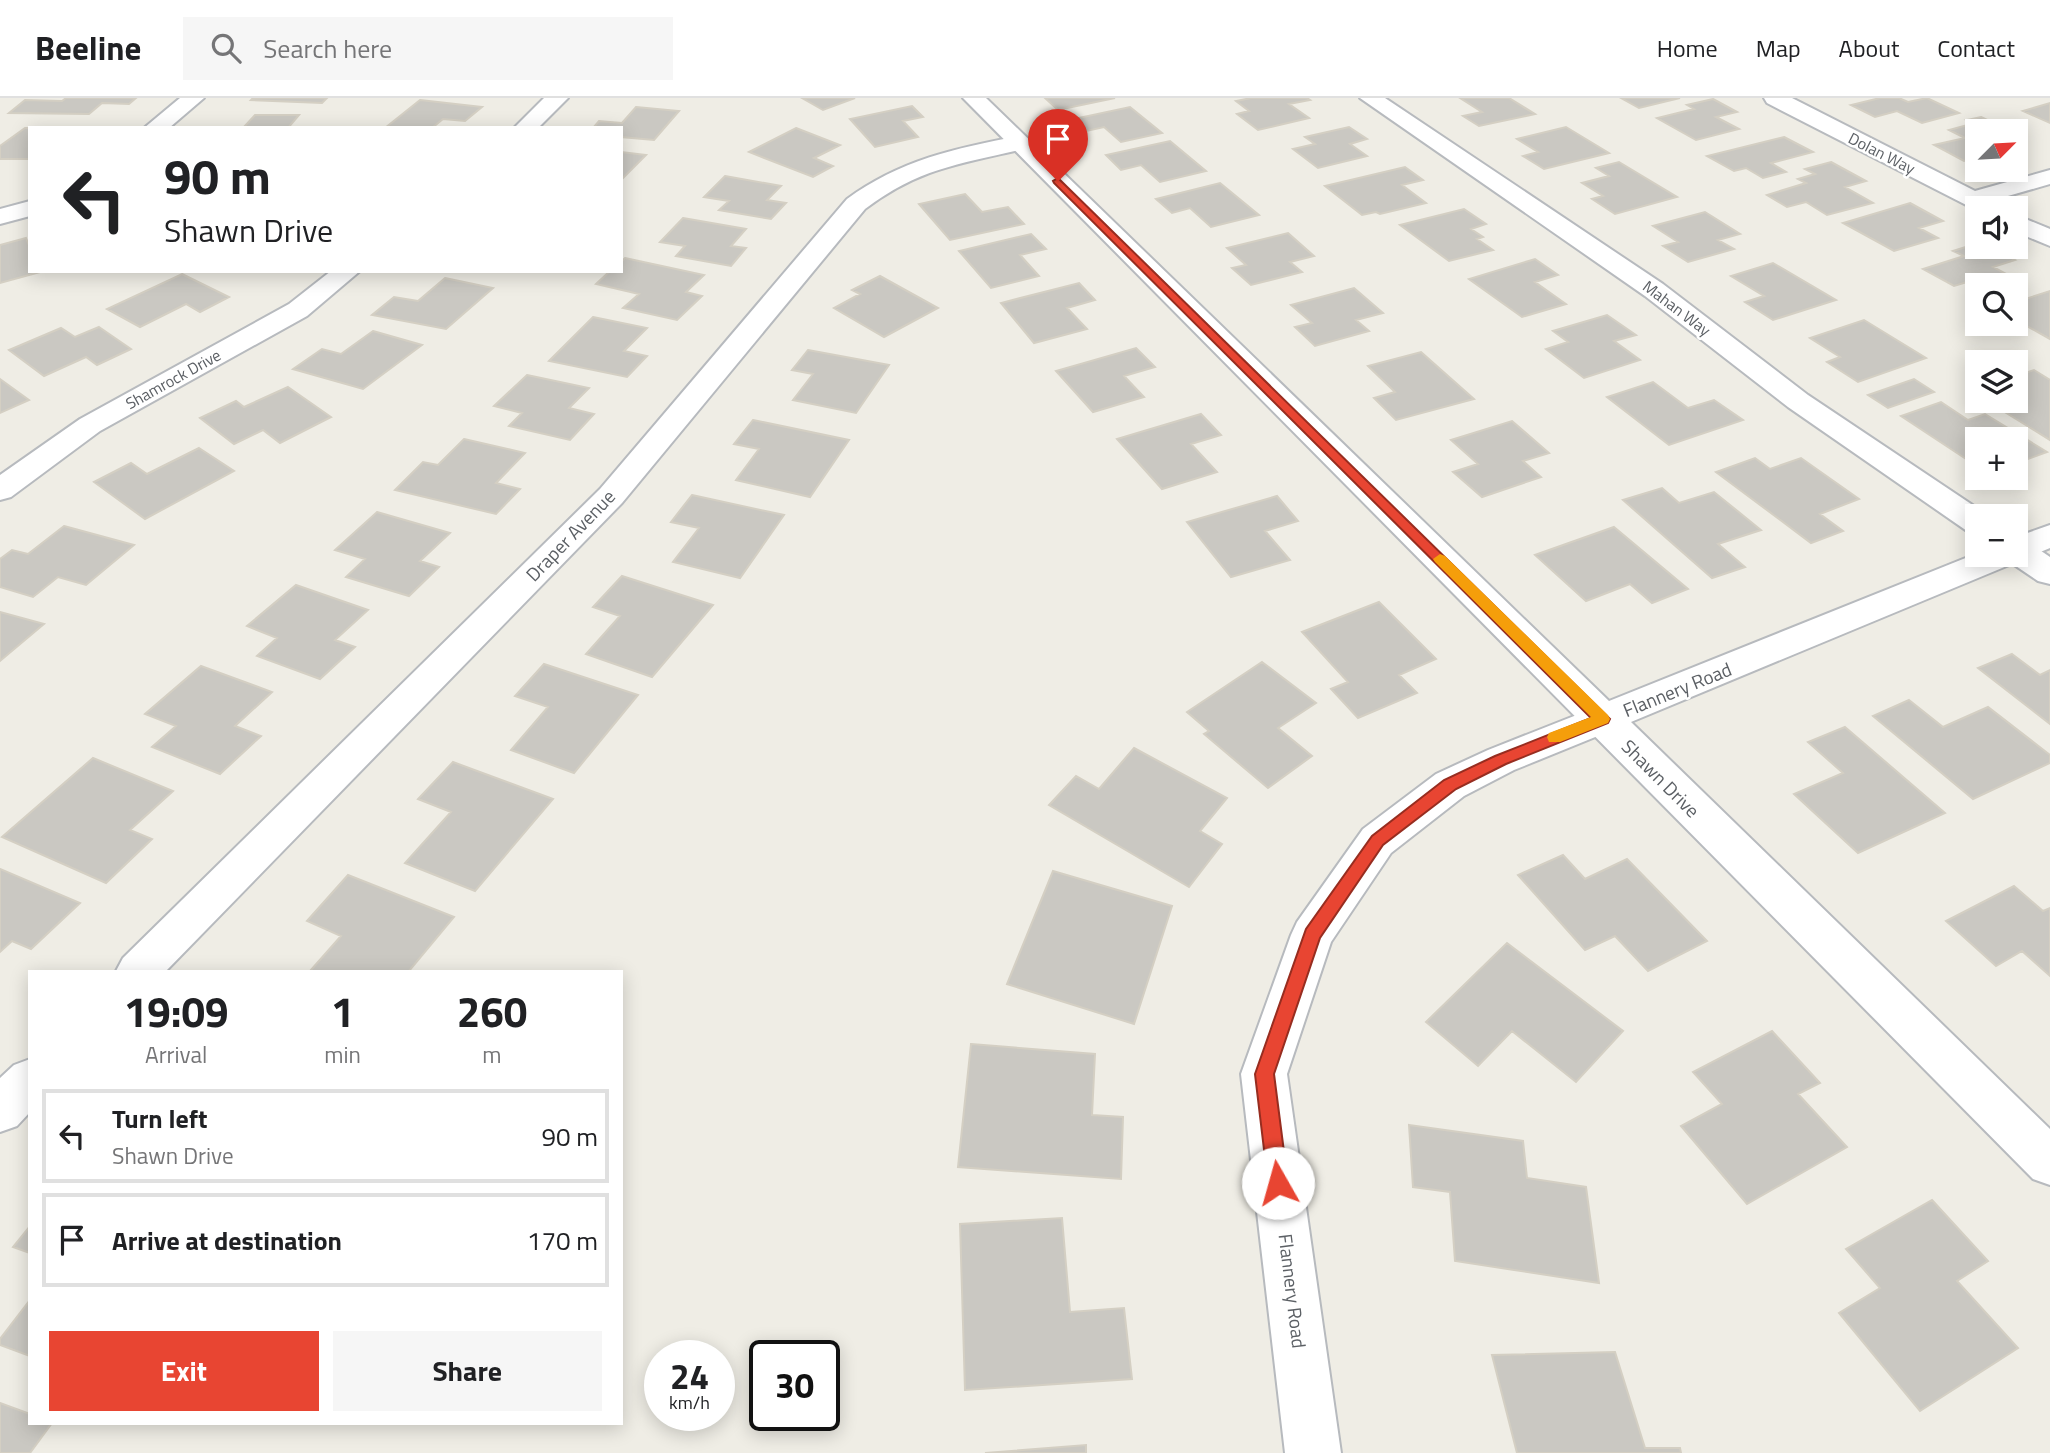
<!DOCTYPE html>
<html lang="en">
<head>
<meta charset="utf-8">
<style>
	body { margin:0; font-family:"Titillium Web",sans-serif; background:#f6f6f6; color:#202124; height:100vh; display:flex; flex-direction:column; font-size:26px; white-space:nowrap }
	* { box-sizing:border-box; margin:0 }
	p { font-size:23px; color:#757577 }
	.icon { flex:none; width:38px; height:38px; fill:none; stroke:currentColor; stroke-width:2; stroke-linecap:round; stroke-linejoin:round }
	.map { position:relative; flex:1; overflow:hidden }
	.details { position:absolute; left:28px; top:872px; width:595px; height:455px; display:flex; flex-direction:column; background:#fff; border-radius:0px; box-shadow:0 4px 18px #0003 }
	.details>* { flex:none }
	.banner { position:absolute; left:28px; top:28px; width:595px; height:147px; border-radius:0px; box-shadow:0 4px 18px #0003; background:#fff; color:#202124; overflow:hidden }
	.needle { width:46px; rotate:66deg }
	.controls { position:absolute; left:1965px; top:21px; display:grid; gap:14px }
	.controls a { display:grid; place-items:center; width:63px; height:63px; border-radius:0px; background:#fff; box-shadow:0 4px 18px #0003; font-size:35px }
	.speed { position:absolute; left:644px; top:1242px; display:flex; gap:14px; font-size:35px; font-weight:700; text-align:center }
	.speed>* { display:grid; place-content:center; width:91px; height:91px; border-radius:50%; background:#fff; box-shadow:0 4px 18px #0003; line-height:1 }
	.speed small { font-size:18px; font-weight:400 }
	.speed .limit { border:4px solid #111; border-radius:10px; background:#fff; color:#111 }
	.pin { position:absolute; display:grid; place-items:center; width:60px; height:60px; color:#fff; margin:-72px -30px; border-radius:50% 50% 50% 0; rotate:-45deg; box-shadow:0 0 7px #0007 }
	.pin .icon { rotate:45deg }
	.me { position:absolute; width:77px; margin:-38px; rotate:353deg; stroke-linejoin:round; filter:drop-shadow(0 0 5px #0008) }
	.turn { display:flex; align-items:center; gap:24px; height:147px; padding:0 21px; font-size:32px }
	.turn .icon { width:91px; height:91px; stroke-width:2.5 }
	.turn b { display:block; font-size:49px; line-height:60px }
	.eta { display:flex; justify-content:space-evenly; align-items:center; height:119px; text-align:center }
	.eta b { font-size:42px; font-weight:700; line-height:49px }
	.action { display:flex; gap:14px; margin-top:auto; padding:14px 21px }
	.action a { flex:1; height:80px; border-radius:0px; background:#e84532; color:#fff; font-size:28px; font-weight:700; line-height:80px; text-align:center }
	.action a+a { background:#f6f6f6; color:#202124 }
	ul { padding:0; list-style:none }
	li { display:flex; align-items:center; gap:21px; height:94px; margin:0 14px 10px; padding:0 7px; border:4px solid #e0e0e0; border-radius:0px }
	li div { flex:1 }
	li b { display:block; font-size:26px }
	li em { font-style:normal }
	header { display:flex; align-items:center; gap:42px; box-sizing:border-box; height:98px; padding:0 35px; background:#fff; border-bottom:2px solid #e0e0e0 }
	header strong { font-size:33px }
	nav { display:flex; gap:38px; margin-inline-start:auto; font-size:24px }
	.search { width:490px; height:63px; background:#f6f6f6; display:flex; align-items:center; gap:18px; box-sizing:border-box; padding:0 24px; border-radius:0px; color:#757577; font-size:26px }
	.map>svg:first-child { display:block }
</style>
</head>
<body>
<header>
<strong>Beeline</strong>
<div class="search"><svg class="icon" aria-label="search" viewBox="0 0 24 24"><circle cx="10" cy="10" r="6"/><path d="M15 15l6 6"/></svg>Search here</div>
<nav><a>Home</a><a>Map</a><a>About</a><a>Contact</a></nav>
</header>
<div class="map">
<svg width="2050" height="1355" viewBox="0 0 2050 1355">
	<rect width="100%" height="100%" fill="#efede5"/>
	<path fill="#cac8c2" stroke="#d4cfc3" stroke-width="2" d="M 66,0 L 136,0 L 129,6 L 102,5 L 89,16 L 9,15 L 25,2 L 62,3 Z
		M 253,0 L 327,0 L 322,5 L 251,2 Z
		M 802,0 L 855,0 L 823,12 Z
		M 1045,0 L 1115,0 L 1058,12 Z
		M 1251,0 L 1307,0 L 1310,2 L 1289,6 L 1309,20 L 1258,32 L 1237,16 L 1249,13 L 1236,3 Z
		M 1460,0 L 1509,0 L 1535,16 L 1479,28 L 1463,18 L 1482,14 Z
		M 1621,0 L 1680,0 L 1639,10 Z
		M 1880,0 L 1899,0 L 1908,4 L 1927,0 L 1959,15 L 1922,25 L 1897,13 L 1875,19 L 1851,7 Z
		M 1713,1 L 1737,14 L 1716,19 L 1739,31 L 1696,42 L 1657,20 L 1694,11 L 1687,7 Z
		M 420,2 L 482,9 L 465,23 L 443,21 L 432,30 L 385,30 Z
		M 2050,5 L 2050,25 L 2023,13 Z
		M 912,8 L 923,19 L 903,23 L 918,39 L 875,49 L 850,21 Z
		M 636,9 L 679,13 L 654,42 L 621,39 L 621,30 L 593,30 L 599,23 L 622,25 Z
		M 1130,9 L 1162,35 L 1121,44 L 1104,29 L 1082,34 L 1069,22 Z
		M 255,17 L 299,17 L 288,30 L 243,30 Z
		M 1981,19 L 2006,31 L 1978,33 L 1978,60 L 1964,63 L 1934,47 L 1965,40 L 1949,32 L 1975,25 L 1967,22 Z
		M 1349,29 L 1367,41 L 1350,46 L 1367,58 L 1318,70 L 1293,51 L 1315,46 L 1305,39 Z
		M 1566,29 L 1609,55 L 1544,71 L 1523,58 L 1538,54 L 1517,41 Z
		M 25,30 L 30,30 L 30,61 L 0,61 L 0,48 Z
		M 796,30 L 840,47 L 814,60 L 833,68 L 813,79 L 749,54 Z
		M 1784,39 L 1813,54 L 1771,65 L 1786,74 L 1763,80 L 1746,70 L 1734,73 L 1707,58 Z
		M 1170,43 L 1206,73 L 1160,84 L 1141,67 L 1121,72 L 1106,57 Z
		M 621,54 L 646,57 L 621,82 Z
		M 1619,64 L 1677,99 L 1615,116 L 1592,101 L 1603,98 L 1582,85 L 1609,78 L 1596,70 Z
		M 1831,64 L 1866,83 L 1845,89 L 1873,105 L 1827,117 L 1806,104 L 1787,109 L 1767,97 L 1806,85 L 1798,81 L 1815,76 L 1805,71 Z
		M 1405,69 L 1423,82 L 1402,87 L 1426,105 L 1380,116 L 1376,114 L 1362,117 L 1325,88 Z
		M 725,78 L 781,88 L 767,102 L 786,105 L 771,121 L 719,112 L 729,103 L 704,99 Z
		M 1220,85 L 1259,117 L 1211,129 L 1190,110 L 1172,115 L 1156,101 Z
		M 965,96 L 982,114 L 1008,109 L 1024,126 L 950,142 L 919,106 Z
		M 1910,105 L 1943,123 L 1919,130 L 1938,140 L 1894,153 L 1843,125 Z
		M 1464,111 L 1486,126 L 1471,131 L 1483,139 L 1477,141 L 1493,152 L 1449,163 L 1400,127 Z
		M 1705,114 L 1740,136 L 1718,142 L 1734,151 L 1688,164 L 1663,148 L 1678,144 L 1653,128 Z
		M 683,120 L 746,131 L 731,148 L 746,150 L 731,168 L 676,158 L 685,148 L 660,144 Z
		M 1288,135 L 1314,158 L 1290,164 L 1302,174 L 1251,187 L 1232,170 L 1246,167 L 1227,150 Z
		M 1031,136 L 1046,151 L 1020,157 L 1039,178 L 991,190 L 959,153 Z
		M 26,140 L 30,150 L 30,173 L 40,174 L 0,185 L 0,147 Z
		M 1978,145 L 1978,149 L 1991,149 L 2015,162 L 1993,169 L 2025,186 L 2016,189 L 1978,187 L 1978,190 L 1967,184 L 1954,188 L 1923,171 L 1964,158 L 1953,153 Z
		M 625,160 L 704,177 L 686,194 L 702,198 L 677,222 L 623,210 L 639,196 L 596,186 L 610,173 L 621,173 L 621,164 Z
		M 1535,161 L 1558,177 L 1535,184 L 1566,206 L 1522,219 L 1469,181 Z
		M 1773,165 L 1836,202 L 1773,222 L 1745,204 L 1764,198 L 1731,178 Z
		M 182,176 L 229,199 L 200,214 L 186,206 L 140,229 L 107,211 Z
		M 880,178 L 938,210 L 884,239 L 834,210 L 860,196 L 852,192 Z
		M 445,180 L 493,190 L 446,231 L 372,217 L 394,199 L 418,203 Z
		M 1079,185 L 1095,202 L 1067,210 L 1087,231 L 1034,245 L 1001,205 Z
		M 1354,190 L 1383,215 L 1356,222 L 1369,233 L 1315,248 L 1295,229 L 1312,225 L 1291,207 Z
		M 2050,193 L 2050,241 L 2016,222 L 2016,204 Z
		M 1607,217 L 1636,237 L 1614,243 L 1640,262 L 1584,280 L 1546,251 L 1568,244 L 1553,233 Z
		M 593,219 L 647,230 L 624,253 L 647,258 L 627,279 L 549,263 Z
		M 1864,222 L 1926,260 L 1858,284 L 1827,264 L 1840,259 L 1810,240 Z
		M 99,229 L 131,251 L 97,267 L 86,259 L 44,278 L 9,252 L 61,230 L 75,239 Z
		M 373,233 L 422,247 L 363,291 L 293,271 L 322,251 L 341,256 Z
		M 1136,250 L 1155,269 L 1124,278 L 1144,299 L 1093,314 L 1056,273 Z
		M 808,252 L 889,267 L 856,315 L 793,302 L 813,276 L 792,272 Z
		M 1421,254 L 1474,301 L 1396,322 L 1374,300 L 1395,294 L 1368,268 Z
		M 2034,272 L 2050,282 L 2050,342 L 1987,303 L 2016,303 L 2016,278 Z
		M 527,277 L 589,290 L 569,310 L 594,316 L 570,342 L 509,328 L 522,315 L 494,308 Z
		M 0,281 L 29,302 L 0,315 Z
		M 1914,281 L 1934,294 L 1888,310 L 1868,297 Z
		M 1653,284 L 1688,310 L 1714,302 L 1743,322 L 1669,347 L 1607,299 Z
		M 288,289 L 331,319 L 280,345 L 263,332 L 234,346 L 200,320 L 236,303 L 244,309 Z
		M 1941,304 L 1968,322 L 1985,316 L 2047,354 L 2017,365 L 2016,341 L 1978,341 L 1978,357 L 1966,361 L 1901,318 Z
		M 1201,316 L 1221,337 L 1191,346 L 1217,374 L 1162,391 L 1117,341 Z
		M 753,322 L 849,342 L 810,399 L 736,382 L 759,351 L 734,346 Z
		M 1512,323 L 1549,355 L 1523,363 L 1541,379 L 1482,399 L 1453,374 L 1478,366 L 1451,342 Z
		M 464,341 L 525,355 L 496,385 L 520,391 L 496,416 L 395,392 L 423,364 L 438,367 Z
		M 199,350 L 234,373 L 145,421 L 94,384 L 131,365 L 147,376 Z
		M 1755,360 L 1770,371 L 1801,360 L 1859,401 L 1820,416 L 1843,433 L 1811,445 L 1716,374 Z
		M 1662,390 L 1679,405 L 1714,394 L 1761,432 L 1718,446 L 1745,469 L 1712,480 L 1623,402 Z
		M 692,397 L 784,417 L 740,480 L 673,464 L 699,430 L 671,424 Z
		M 1277,398 L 1298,423 L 1265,433 L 1290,462 L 1231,479 L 1187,424 Z
		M 377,414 L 450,435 L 420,463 L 439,469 L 409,498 L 346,479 L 365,461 L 335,452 Z
		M 64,428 L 134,447 L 86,487 L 58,479 L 33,499 L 0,489 L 0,461 L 12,452 L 28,456 Z
		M 1614,429 L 1688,491 L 1652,505 L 1630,486 L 1586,503 L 1535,457 Z
		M 622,478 L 713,507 L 652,579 L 586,556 L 620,518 L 593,509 Z
		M 296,487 L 368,512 L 335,542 L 355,549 L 320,581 L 257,558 L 277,540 L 247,528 Z
		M 1379,504 L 1436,561 L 1399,577 L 1417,595 L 1358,620 L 1331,591 L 1348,584 L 1302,534 Z
		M 0,514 L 44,526 L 0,563 Z
		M 2012,556 L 2040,577 L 2050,572 L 2050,626 L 1978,570 Z
		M 1262,564 L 1316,605 L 1278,630 L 1312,658 L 1268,690 L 1204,636 L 1209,633 L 1187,614 Z
		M 544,566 L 638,597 L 574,675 L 511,652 L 548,609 L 515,598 Z
		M 201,568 L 272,594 L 235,628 L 261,638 L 220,676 L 152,649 L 176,628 L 145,616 Z
		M 1909,602 L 1943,629 L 1988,609 L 2050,657 L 2050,665 L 1973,701 L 1873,618 Z
		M 1845,629 L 1945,715 L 1858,755 L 1794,696 L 1843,675 L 1808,644 Z
		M 1134,650 L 1227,700 L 1200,733 L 1222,746 L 1189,789 L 1049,707 L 1076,678 L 1099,691 Z
		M 93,660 L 173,693 L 130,732 L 152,741 L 106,785 L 2,739 Z
		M 453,664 L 553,701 L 475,793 L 405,765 L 451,714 L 418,701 Z
		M 1563,757 L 1585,781 L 1627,761 L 1707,843 L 1648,873 L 1615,838 L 1585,852 L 1518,777 Z
		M 0,771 L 80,805 L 31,851 L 12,843 L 0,854 Z
		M 1053,773 L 1172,808 L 1134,926 L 1007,886 Z
		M 348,777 L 454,819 L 409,873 L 310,873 L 341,838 L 307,823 Z
		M 2014,788 L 2043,813 L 2050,810 L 2050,878 L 2022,853 L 1996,868 L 1946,823 Z
		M 1507,845 L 1623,933 L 1576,984 L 1512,933 L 1478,968 L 1426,924 Z
		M 1772,933 L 1820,985 L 1798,996 L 1847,1049 L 1747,1106 L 1681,1028 L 1722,1006 L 1693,974 Z
		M 971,946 L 1095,956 L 1092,1017 L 1123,1019 L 1121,1081 L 958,1069 Z
		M 1409,1027 L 1523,1043 L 1527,1080 L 1586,1089 L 1599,1185 L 1455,1163 L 1450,1094 L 1413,1089 Z
		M 1932,1102 L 1988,1163 L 1957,1183 L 2018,1250 L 1920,1313 L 1839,1215 L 1880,1190 L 1846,1151 Z
		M 1062,1120 L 1070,1214 L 1124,1210 L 1132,1281 L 965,1292 L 960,1126 Z
		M 30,1128 L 30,1155 L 13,1149 Z
		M 30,1202 L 30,1258 L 0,1247 L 0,1241 Z
		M 1615,1254 L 1645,1350 L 1680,1350 L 1681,1355 L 1517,1355 L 1492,1257 Z
		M 0,1305 L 30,1316 L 30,1325 L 52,1325 L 30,1355 L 0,1355 Z
		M 1086,1347 L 1086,1355 L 985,1355 Z"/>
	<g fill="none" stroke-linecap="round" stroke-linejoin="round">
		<g stroke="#b7babe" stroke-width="4">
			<path id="minor" d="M 180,0 L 204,0 L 169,30 L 144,30 Z
				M 544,0 L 568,0 L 538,30 L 514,30 Z
				M 1360,0 L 1385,0 L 1663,186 L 1808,297 L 1989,418 L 1978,418 L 1978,436 L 1967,433 L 1788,309 L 1645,198 Z
				M 1764,0 L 1792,0 L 1975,93 L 2050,72 L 2050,86 L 1994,102 L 2002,110 L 1978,110 L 1978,113 L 1767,5 Z
				M 1019,38 L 1027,40 L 1030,45 L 1027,50 C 962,66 920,69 865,111 L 622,405 L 166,873 L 116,873 L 123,860 L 600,391 L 847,101 C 900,62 956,50 1019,38 Z
				M 30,103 L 30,118 L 0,126 L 0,111 Z
				M 2016,117 L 2050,131 L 2050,148 L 2016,134 Z
				M 331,173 L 360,173 L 307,218 L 100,333 L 11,399 L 0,402 L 0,377 L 80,321 L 289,206 Z
				M 2016,441 L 2028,444 L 2050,459 L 2050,486 L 2038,483 L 2004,460 L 2003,457 L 2016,457 Z
				M 1602,607 L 1615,611 L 1621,621 L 1615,631 L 1514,672 L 1464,698 L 1391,755 L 1331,844 L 1287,976 L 1341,1355 L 1285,1355 L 1241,976 L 1291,837 L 1297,824 L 1363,731 L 1436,676 L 1488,652 Z
				M 30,961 L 30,1014 L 17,1028 L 0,1034 L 0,980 L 14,967 Z"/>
		</g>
		<g stroke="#b7babe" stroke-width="4">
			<path id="tertiary" d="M 963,0 L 986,0 L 1609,603 L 1978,455 L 2016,457 L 2016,439 L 2050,427 L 2050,450 L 1631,624 L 2050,1031 L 2050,1087 L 2033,1081 Z"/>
		</g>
		<use href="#minor" fill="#fff" fill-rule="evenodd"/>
		<use href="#tertiary" fill="#fff" fill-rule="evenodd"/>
	</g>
	<path fill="#e84532" stroke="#972d20" stroke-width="2" d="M 1058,80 L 1610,621 L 1608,625 L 1506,666 L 1456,691 L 1383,747 L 1320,840 L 1274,976 L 1288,1085 L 1286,1092 L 1278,1095 L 1271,1092 L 1268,1085 L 1255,976 L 1306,831 L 1372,738 L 1444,682 L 1495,658 L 1591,620 L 1054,85 L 1053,83 Z"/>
	<path fill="#f59e0b" d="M 1440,456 L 1445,458 L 1608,617 L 1610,621 L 1608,625 L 1560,644 L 1549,644 L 1547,639 L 1549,635 L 1591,619 L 1435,464 L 1433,461 Z"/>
	<g text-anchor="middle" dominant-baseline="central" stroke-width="5" stroke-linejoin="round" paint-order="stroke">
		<g font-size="16" fill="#5c6065" stroke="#fff">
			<text transform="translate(1882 55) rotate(27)">Dolan Way</text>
			<text transform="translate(1677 210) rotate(37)">Mahan Way</text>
			<text transform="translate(173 281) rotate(-29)">Shamrock Drive</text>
		</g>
		<g font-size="19" fill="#5c6065" stroke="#fff">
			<text transform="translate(570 437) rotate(-46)">Draper Avenue</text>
			<text transform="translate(1677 591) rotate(-22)">Flannery Road</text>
			<text transform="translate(1661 680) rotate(45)">Shawn Drive</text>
			<text transform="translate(1293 1193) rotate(83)">Flannery Road</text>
		</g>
	</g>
</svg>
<div class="controls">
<a><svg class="needle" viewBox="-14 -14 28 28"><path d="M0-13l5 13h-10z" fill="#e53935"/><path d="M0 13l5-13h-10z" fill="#757577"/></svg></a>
<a><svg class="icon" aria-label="sound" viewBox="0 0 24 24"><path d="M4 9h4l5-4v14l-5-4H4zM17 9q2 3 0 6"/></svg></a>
<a><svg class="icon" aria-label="search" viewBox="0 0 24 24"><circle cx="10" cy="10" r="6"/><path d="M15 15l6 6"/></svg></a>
<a><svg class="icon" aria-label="layers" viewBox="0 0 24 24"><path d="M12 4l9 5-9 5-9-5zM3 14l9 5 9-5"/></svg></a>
<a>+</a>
<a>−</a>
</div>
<div class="speed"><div>24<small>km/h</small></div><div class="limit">30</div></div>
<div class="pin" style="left:1058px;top:83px;background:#d93025"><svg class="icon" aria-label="arrive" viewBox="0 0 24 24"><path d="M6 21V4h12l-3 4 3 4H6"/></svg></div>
<svg class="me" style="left:1278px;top:1085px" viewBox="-20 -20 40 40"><circle r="19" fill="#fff"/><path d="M0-13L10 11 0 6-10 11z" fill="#e84532"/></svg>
<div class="banner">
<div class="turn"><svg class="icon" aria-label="left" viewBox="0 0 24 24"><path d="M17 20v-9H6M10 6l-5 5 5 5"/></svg><div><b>90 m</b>Shawn Drive</div></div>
</div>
<section class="details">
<div class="eta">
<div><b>19:09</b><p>Arrival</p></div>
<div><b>1</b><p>min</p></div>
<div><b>260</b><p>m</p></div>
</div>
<ul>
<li><svg class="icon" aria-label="left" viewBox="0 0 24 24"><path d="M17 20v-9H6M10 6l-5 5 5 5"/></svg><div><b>Turn left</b><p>Shawn Drive</p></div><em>90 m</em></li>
<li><svg class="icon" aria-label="arrive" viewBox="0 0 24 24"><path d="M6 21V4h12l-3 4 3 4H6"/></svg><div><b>Arrive at destination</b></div><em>170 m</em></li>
</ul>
<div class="action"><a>Exit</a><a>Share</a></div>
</section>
</div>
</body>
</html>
